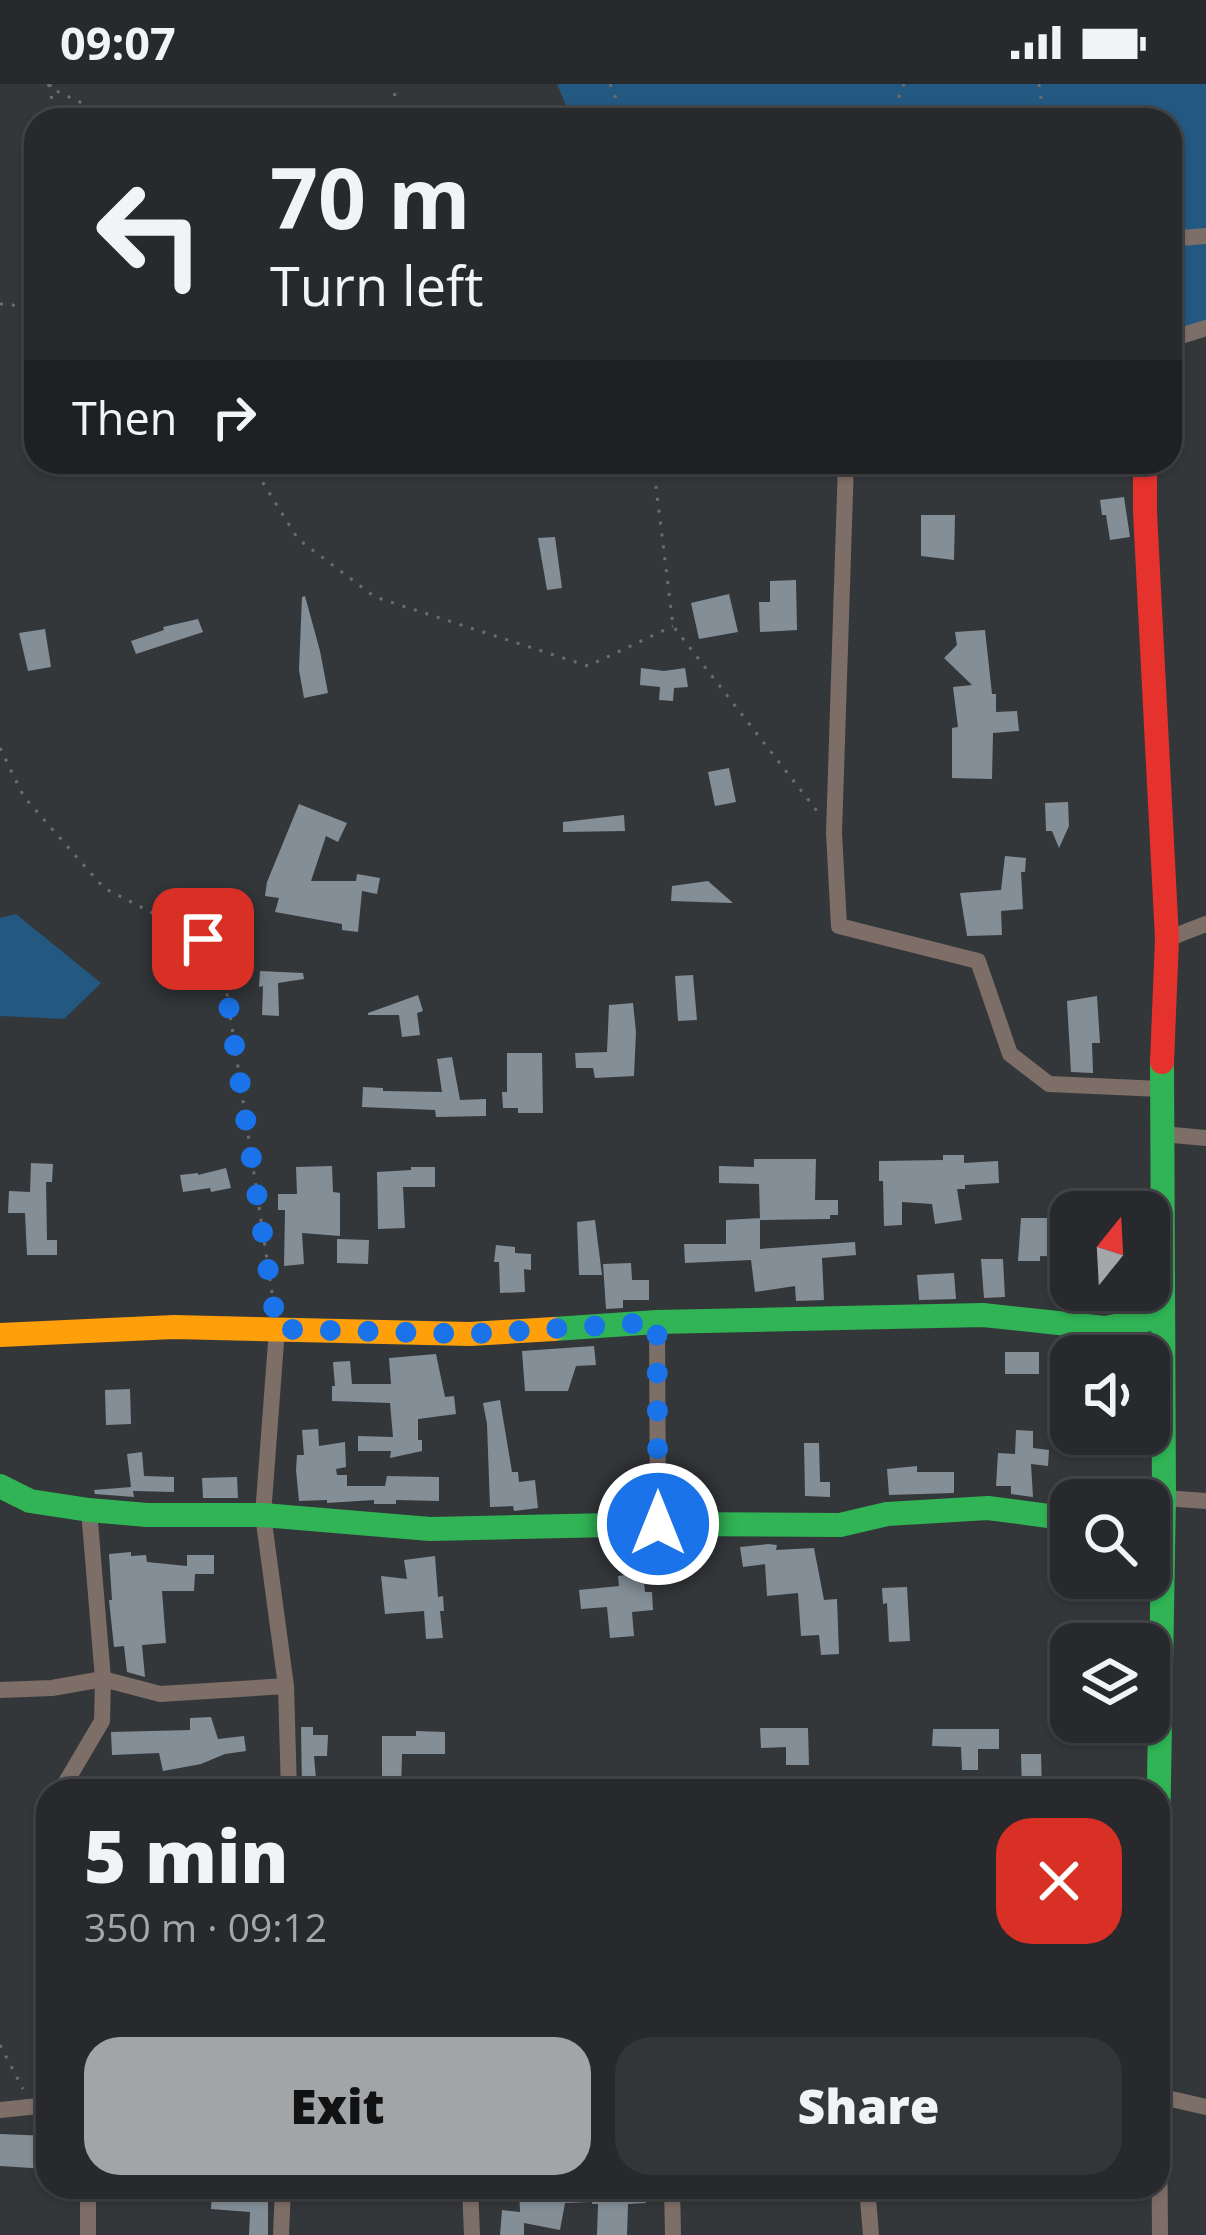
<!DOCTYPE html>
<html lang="en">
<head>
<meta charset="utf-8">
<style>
	body { margin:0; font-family:"Open Sans",sans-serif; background:#333538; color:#f1f3f6; height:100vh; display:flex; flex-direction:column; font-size:45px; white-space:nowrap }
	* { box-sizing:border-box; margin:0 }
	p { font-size:39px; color:#a4a6a9 }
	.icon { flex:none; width:66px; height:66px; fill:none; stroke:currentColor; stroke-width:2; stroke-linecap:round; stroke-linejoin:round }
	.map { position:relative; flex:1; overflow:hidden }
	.panel { position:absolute; left:36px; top:1695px; width:1134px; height:420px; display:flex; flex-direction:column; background:#27292c; border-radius:36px; box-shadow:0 3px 9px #0004,0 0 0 3px #434548 }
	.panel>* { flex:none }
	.guide { position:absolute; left:24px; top:24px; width:1158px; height:366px; border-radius:36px; box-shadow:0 3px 9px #0004,0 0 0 3px #434548; background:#27292c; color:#f1f3f6; overflow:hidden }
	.needle { width:78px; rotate:18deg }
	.tools { position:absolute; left:1050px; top:1107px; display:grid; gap:24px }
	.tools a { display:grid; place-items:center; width:120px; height:120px; border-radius:24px; background:#27292c; box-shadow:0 3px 9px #0004,0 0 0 3px #434548; font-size:60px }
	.pin { position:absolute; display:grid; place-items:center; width:102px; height:102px; color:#fff; margin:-51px; border-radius:24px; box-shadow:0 6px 18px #0006 }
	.me { position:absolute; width:132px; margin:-66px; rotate:0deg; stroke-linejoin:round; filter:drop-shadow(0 0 9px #0008) }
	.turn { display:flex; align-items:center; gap:42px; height:252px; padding:0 48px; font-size:54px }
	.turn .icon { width:156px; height:156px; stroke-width:2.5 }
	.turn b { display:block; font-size:84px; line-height:102px }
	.then { display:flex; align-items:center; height:114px; padding:0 48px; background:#0003; gap:24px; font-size:45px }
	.round { display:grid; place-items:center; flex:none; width:126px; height:126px; border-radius:36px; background:#333538 }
	.overview { display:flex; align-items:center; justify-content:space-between; height:204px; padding:0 48px }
	h1 { font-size:72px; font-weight:800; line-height:90px }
	.action { display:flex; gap:24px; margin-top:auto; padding:24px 48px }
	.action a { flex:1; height:138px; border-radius:36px; background:#a1a5a8; color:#111; font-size:48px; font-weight:800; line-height:138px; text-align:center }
	.action a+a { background:#333538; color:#f1f3f6 }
	.status { display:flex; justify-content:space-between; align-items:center; height:84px; padding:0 60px; background:#27292c; direction:ltr }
	.status svg { height:33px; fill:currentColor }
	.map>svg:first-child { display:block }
</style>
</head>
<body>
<div class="status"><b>09:07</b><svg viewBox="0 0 49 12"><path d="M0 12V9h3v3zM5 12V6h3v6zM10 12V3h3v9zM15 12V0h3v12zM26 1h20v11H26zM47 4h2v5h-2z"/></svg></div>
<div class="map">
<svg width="1206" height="2151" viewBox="0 0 1206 2151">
	<rect width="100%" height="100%" fill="#34373a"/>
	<path fill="#235881" d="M 557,0 L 1206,0 L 1206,244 L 1170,243 L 1170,36 L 572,36 Z
		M 16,830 L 101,899 L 64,935 L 0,932 L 0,834 Z"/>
	<path fill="#848e97" d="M 1124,413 L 1130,453 L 1110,456 L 1106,431 L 1102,431 L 1100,416 Z
		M 921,431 L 955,431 L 954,476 L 921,472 Z
		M 555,453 L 562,504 L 547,506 L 538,454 Z
		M 796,496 L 797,546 L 760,548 L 759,518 L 770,518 L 770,497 Z
		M 729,510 L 738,548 L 699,555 L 691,519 Z
		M 305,512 L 320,567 L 328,609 L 304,614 L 299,586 L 302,513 Z
		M 198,535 L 203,548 L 136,570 L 131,557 L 164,546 L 163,543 Z
		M 45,545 L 51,583 L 28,587 L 19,549 Z
		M 985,546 L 992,610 L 996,610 L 996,628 L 1017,627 L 1019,647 L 993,649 L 992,695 L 952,694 L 952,644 L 958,643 L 953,603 L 972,601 L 944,574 L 957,561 L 955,548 Z
		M 641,584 L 664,587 L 685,584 L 688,603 L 674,604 L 673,617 L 659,616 L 660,603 L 640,601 Z
		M 729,684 L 736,718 L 715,722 L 708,688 Z
		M 1068,718 L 1069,742 L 1059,764 L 1052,747 L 1046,747 L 1045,719 Z
		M 299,720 L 347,739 L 338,758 L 326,752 L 311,797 L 356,797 L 357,790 L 380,794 L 377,810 L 362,807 L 358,848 L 342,846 L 342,840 L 275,828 L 279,814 L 265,812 L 267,798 Z
		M 624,731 L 625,747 L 563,748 L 563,738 Z
		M 1005,772 L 1026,774 L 1025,788 L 1021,788 L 1023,825 L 1001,827 L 1002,851 L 967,852 L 960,809 L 1001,806 Z
		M 708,797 L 733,819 L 671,817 L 672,802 Z
		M 260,887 L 303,889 L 304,895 L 278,899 L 279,932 L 262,931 L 263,902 L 259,903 Z
		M 693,891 L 697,936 L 678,937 L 675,892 Z
		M 418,911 L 423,927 L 417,929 L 420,951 L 402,953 L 399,931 L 368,931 L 368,929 Z
		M 1097,912 L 1100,959 L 1092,959 L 1093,989 L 1071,988 L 1067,917 Z
		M 633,919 L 636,948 L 634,992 L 595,994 L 593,984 L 576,984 L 575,969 L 607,968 L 609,921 Z
		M 507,969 L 542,969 L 543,1029 L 518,1029 L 518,1024 L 503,1024 L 502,1008 L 507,1008 Z
		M 452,973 L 460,1016 L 486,1015 L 486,1032 L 436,1033 L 435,1026 L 362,1023 L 363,1003 L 383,1004 L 383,1007 L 442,1008 L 437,975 Z
		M 943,1071 L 964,1071 L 964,1079 L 998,1077 L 999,1099 L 965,1101 L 965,1105 L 957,1105 L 962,1136 L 935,1140 L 932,1120 L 902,1118 L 902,1141 L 884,1142 L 883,1097 L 879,1097 L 879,1077 L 943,1076 Z
		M 754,1075 L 816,1075 L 815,1116 L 838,1116 L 838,1131 L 830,1131 L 830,1135 L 760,1136 L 759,1100 L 719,1099 L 719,1082 L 754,1083 Z
		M 31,1079 L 53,1080 L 52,1098 L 46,1098 L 47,1156 L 57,1156 L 57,1171 L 27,1171 L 25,1129 L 8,1129 L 9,1107 L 30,1108 Z
		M 332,1082 L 333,1108 L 340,1109 L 340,1152 L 302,1149 L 304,1180 L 284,1182 L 285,1126 L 278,1126 L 278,1110 L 297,1110 L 296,1083 Z
		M 411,1083 L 435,1083 L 435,1103 L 403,1103 L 405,1144 L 378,1145 L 377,1088 L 411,1086 Z
		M 226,1084 L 231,1104 L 211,1108 L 210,1104 L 183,1108 L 180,1091 L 198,1089 L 198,1091 Z
		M 760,1134 L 760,1165 L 855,1158 L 856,1171 L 822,1174 L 824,1216 L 796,1217 L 795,1202 L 755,1208 L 751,1176 L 685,1179 L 684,1160 L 726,1160 L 726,1136 Z
		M 1021,1134 L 1058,1134 L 1059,1155 L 1071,1155 L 1071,1173 L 1040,1172 L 1040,1177 L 1018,1177 Z
		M 595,1136 L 602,1191 L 579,1191 L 577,1138 Z
		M 337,1155 L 369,1156 L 368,1180 L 337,1179 Z
		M 496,1161 L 515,1163 L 515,1169 L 531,1170 L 531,1186 L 524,1185 L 525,1208 L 500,1209 L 499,1178 L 494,1178 Z
		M 981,1175 L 1003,1175 L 1005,1213 L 984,1214 Z
		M 631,1179 L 632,1196 L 649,1196 L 649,1216 L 623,1216 L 623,1224 L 606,1225 L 603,1180 Z
		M 954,1189 L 956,1215 L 919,1216 L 917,1191 Z
		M 594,1262 L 596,1281 L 576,1282 L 568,1307 L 525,1307 L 522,1267 Z
		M 1005,1268 L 1039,1268 L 1039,1290 L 1005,1290 Z
		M 436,1270 L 445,1313 L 454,1312 L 456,1330 L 418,1335 L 418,1356 L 422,1356 L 422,1367 L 390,1374 L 391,1367 L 358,1367 L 358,1352 L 393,1353 L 390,1319 L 332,1317 L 332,1302 L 335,1302 L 333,1278 L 350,1277 L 352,1300 L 391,1300 L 389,1274 Z
		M 130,1305 L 131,1340 L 106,1341 L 105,1306 Z
		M 500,1316 L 512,1388 L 518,1388 L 519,1398 L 535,1396 L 538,1424 L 514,1427 L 513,1422 L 490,1423 L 487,1340 L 483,1319 Z
		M 318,1345 L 319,1362 L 345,1358 L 346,1383 L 336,1385 L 337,1391 L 347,1391 L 347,1402 L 385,1402 L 387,1392 L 439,1393 L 439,1417 L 396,1416 L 396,1420 L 374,1420 L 374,1416 L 327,1419 L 327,1416 L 299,1417 L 296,1386 L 297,1371 L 304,1371 L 302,1346 Z
		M 1016,1346 L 1033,1347 L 1033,1364 L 1049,1366 L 1048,1382 L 1031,1380 L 1033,1413 L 1011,1410 L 1011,1402 L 996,1402 L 998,1369 L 1015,1370 Z
		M 804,1359 L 819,1359 L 820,1398 L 830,1398 L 830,1413 L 805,1412 Z
		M 142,1368 L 144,1392 L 174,1393 L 174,1408 L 133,1407 L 134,1413 L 95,1410 L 94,1406 L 131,1403 L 127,1370 Z
		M 917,1382 L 917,1388 L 954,1388 L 954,1409 L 889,1411 L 887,1385 Z
		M 237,1393 L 238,1414 L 203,1414 L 202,1394 Z
		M 768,1460 L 777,1461 L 776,1466 L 814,1464 L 824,1516 L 837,1515 L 839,1570 L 821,1571 L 819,1551 L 801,1552 L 798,1509 L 767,1512 L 765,1480 L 743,1483 L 740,1463 Z
		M 131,1468 L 131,1472 L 146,1471 L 147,1478 L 187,1482 L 187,1471 L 214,1471 L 214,1490 L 195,1490 L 194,1507 L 162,1507 L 166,1559 L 142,1561 L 145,1593 L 127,1588 L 124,1562 L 114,1563 L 109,1516 L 112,1516 L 109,1470 Z
		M 435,1472 L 438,1513 L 443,1512 L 444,1527 L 440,1527 L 443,1554 L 426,1555 L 424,1527 L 385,1530 L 381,1492 L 407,1495 L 404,1476 Z
		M 643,1489 L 645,1508 L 652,1508 L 653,1526 L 632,1528 L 634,1552 L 610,1554 L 607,1523 L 581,1525 L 579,1506 L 619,1502 L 618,1492 Z
		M 907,1503 L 910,1557 L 889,1558 L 887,1519 L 883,1520 L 882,1504 Z
		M 211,1633 L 218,1655 L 244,1652 L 246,1667 L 225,1670 L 201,1680 L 163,1687 L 159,1669 L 112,1671 L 111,1648 L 190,1646 L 190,1634 Z
		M 301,1643 L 313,1643 L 313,1651 L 328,1651 L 327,1672 L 314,1672 L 317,1706 L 302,1707 Z
		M 760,1644 L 808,1644 L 809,1681 L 786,1681 L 786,1663 L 761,1664 Z
		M 933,1645 L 999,1645 L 999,1665 L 978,1665 L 978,1686 L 962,1686 L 961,1663 L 932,1662 Z
		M 416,1647 L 445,1648 L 445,1670 L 402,1670 L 401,1707 L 382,1707 L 382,1652 L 416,1652 Z
		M 1021,1670 L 1041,1670 L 1042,1707 L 1022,1707 Z
		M 0,2050 L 48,2052 L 48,2085 L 0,2082 Z
		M 212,2103 L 229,2104 L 228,2108 L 268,2109 L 268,2151 L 249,2151 L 250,2128 L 211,2125 Z
		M 519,2103 L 646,2103 L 646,2119 L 628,2120 L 627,2151 L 597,2151 L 598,2120 L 592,2120 L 592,2118 L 565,2119 L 560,2146 L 524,2139 L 524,2151 L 500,2151 L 502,2126 L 520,2128 Z"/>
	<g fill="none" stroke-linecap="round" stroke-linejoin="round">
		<path stroke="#726a67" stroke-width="3" stroke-dasharray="3 9" stroke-linecap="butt" d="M 48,0 L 50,4 L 118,36
			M 50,0 L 54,36
			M 610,0 L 625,36
			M 1039,0 L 1044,36
			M 394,36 L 395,0
			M 890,36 L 904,0
			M 0,220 L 10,220 L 36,229
			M 250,378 L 298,455 L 375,513 L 588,582 L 673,542
			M 653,378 L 673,542 L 817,727
			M 0,664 L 24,713 L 104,804 L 203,855 L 223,884 L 274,1222
			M 0,1961 L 23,2005"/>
		<path stroke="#7e6e68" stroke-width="16" d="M 1170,155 L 1206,152
			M 1170,258 L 1177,253 L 1206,244
			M 846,378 L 834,749 L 839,842 L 978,877 L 1010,970 L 1049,1000 L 1161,1005
			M 1167,855 L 1206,840
			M 1162,1050 L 1206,1054
			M 657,1238 L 658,1440
			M 277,1245 L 263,1431 L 286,1602 L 289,1707
			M 1164,1414 L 1206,1417
			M 0,1606 L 52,1604 L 103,1595 L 160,1610 L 286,1602
			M 67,1707 L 66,1698 L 102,1637 L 103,1595 L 89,1426
			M 1158,1890 L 1160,2151
			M 1158,2012 L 1206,2023
			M 0,2026 L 48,2021
			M 470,2103 L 472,2151
			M 672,2103 L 673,2151
			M 867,2103 L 871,2151
			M 88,2151 L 88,2103
			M 281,2151 L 283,2103"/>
		<path stroke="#30b455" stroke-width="24" d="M 554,1245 L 657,1238 L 983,1231 L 1105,1244 L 1161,1233
			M 0,1402 L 30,1417 L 89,1426 L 147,1431 L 263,1431 L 430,1445 L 658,1440 L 840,1441 L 887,1430 L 988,1424 L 1071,1435
			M 1158,1754 L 1164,1414 L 1162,978"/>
		<path stroke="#ff9f0a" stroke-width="24" d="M 0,1251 L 174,1243 L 470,1250 L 554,1245"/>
		<path stroke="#e5322d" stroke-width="24" d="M 1145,378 L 1145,428 L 1167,855 L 1162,978"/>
	</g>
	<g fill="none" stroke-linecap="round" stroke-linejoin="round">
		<path stroke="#1a73e8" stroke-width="21" stroke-dasharray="0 37.8" d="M 203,855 L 223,884 L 277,1245 L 470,1250 L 657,1238 L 658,1440"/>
	</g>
</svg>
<div class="tools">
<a><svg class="needle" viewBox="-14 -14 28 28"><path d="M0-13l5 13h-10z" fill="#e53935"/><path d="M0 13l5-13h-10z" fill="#a4a6a9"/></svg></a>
<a><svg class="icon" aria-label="sound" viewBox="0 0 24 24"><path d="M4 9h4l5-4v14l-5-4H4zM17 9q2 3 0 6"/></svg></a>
<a><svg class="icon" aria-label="search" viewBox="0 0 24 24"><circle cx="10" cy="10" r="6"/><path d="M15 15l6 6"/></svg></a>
<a><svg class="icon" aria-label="layers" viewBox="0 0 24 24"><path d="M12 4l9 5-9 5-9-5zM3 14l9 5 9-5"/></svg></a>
</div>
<div class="pin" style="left:203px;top:855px;background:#d93025"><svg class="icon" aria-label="arrive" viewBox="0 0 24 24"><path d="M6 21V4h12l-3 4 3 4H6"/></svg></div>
<svg class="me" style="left:658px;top:1440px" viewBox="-20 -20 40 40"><circle r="17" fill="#1a73e8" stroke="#fff" stroke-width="3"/><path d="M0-11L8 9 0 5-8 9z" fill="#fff"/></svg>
<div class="guide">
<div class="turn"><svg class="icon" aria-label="left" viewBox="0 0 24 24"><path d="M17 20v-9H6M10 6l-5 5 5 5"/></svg><div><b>70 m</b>Turn left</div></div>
<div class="then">Then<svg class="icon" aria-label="right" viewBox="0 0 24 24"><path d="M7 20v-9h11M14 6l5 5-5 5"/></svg></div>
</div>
<section class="panel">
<div class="overview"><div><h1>5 min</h1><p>350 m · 09:12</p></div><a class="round" style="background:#d93025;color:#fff"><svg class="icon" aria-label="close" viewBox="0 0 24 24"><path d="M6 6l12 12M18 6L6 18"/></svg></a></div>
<div class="action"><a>Exit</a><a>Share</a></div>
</section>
</div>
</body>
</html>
